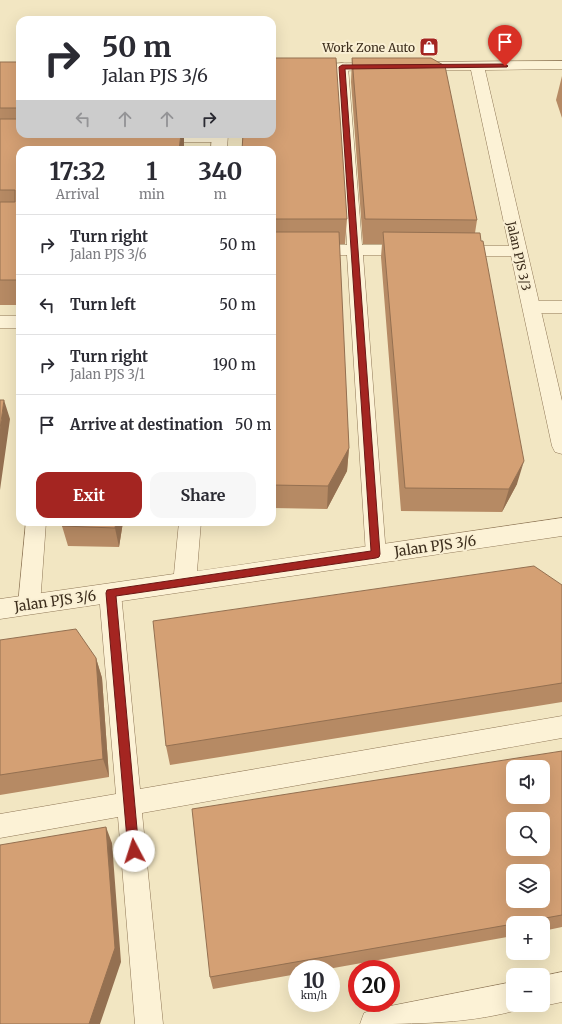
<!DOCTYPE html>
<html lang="en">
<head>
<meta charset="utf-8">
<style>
	body { margin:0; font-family:Merriweather,serif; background:#f7f7f7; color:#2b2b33; height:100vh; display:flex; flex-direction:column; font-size:15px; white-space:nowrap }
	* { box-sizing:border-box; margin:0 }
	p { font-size:13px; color:#7c7c81 }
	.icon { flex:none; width:22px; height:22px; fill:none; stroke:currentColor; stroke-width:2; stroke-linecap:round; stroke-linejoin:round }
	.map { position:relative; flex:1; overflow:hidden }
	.details { position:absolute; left:16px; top:146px; width:260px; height:380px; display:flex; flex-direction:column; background:#fff; border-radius:12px; box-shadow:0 4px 16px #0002 }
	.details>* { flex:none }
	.hud { position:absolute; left:16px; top:16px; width:260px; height:122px; border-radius:12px; box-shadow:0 4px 16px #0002; background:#fff; color:#2b2b33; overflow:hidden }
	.controls { position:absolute; left:506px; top:760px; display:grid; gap:8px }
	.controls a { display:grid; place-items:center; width:44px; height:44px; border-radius:8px; background:#fff; box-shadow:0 4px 16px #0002; font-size:20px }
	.speed { position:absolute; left:288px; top:960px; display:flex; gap:8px; font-size:20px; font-weight:700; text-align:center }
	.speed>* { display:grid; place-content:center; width:52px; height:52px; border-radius:50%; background:#fff; box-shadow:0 4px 16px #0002; line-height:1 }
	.speed small { font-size:10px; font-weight:400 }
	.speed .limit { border:6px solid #d22; background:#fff; color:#111 }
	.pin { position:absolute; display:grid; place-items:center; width:34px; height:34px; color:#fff; margin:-41px -17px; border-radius:50% 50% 50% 0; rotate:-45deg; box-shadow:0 0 4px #0007 }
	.pin .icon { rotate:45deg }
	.me { position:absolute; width:44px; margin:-22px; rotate:355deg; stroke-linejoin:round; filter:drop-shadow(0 0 3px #0008) }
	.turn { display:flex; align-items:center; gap:14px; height:84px; padding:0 20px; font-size:18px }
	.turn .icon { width:52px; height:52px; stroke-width:2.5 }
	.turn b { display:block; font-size:28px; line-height:34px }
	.lanes { display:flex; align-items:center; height:38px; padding:0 20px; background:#0003; justify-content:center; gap:20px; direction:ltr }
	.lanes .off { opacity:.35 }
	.eta { display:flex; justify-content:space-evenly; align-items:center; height:68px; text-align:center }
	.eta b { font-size:24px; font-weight:700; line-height:28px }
	.primary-button { display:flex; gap:8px; margin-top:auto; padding:8px 20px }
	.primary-button a { flex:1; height:46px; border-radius:12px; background:#a42521; color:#fff; font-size:16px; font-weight:700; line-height:46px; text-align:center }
	.primary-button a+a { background:#f7f7f7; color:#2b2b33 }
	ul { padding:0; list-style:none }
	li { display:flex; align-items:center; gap:12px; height:60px; padding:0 20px; border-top:1px solid #e1e1e2 }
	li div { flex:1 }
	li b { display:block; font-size:15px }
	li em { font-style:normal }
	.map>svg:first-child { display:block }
</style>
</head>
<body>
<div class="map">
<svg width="562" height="1024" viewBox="0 0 562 1024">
	<rect width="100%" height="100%" fill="#f2e6c2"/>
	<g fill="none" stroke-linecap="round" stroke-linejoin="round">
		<g stroke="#8f7757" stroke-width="1">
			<path id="lane" d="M 342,63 L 347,64 L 348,67 L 362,245 L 408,245 L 414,247 L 416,250 L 414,253 L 408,255 L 363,255 L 386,555 L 383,561 L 376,563 L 369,561 L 366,555 L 347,255 L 272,255 L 272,245 L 347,245 L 336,67 L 337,64 Z
				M 157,134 L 221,134 L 225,135 L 227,138 L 225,141 L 220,142 L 158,142 L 153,141 L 151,138 L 153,135 Z
				M 458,246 L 518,246 L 524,248 L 526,251 L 524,254 L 518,256 L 458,256 L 452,254 L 450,251 L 452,248 Z
				M 531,301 L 562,301 L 562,313 L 531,313 L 525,311 L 523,307 L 525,303 Z
				M 0,316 L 20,316 L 20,328 L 0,328 Z
				M 26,522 L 46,522 L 40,605 L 37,611 L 29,614 L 21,611 L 18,605 Z
				M 110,584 L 118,587 L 121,593 L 140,789 L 562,716 L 562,738 L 142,813 L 163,1024 L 135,1024 L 118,817 L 0,838 L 0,814 L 116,794 L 99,593 L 102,587 Z"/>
		</g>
		<g stroke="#8f7757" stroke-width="1">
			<path id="street" d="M 562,61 L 562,69 L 485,70 L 562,401 L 562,454 L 555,452 L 552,446 L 471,70 L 415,70 L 410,69 L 408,66 L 410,63 L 415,62 Z
				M 381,63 L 386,64 L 388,67 L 386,70 L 272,72 L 272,64 Z
				M 212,134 L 228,134 L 227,150 L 211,150 Z
				M 562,518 L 562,536 L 0,619 L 0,599 L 174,574 L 179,522 L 201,522 L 197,571 Z
				M 562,972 L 562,1002 L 543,1006 L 540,1005 L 543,1005 L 543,976 Z
				M 513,982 L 513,1005 L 525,1005 L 524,1008 C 474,1024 413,1024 360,1024 L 364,1013 L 375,1009 Z"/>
		</g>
		<use href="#lane" fill="#fcf2d6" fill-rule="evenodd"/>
		<use href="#street" fill="#fcf2d6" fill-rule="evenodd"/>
	</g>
	<path fill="#b68a64" d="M 352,58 L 477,220 L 475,233 L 517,484 L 502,512 L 401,511 L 381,257 L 382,244 L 363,244 L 351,82 Z
		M 0,62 L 20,62 L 20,134 L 184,144 L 20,150 L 20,305 L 0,305 Z
		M 562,76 L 562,118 L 556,100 Z
		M 272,150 L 347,219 L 345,244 L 339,244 L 349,448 L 347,471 L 327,509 L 272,508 Z
		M 63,522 L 123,522 L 119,547 L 68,546 L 62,526 Z
		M 562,585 L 562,702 L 170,765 L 166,746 Z
		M 0,640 L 96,658 L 102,678 L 109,777 L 0,795 Z
		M 562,751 L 562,927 L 543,931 L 543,923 L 513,923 L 513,936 L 328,969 L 297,969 L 297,974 L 213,989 L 210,977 Z"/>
	<path fill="#947051" d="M 181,134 L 184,134 L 184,150 L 179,150 Z
		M 4,400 L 10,419 L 0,490 L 0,429 Z
		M 349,448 L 347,471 L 327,509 L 328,486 Z
		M 524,461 L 517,484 L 502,512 L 509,489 Z
		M 116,522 L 123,522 L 119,547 L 115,528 Z
		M 96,658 L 102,678 L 109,777 L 103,759 Z
		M 106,827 L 112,843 L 121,962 L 100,1024 L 89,1024 Z"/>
	<path fill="#d4a074" stroke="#947051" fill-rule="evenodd" d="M 272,58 L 336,58 L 347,219 L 272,219 L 272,150 L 242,150 L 243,134 L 272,134 Z
		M 352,58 L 431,58 L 445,66 L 477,220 L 365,219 Z
		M 0,62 L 20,62 L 20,108 L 0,108 Z
		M 0,119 L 20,119 L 20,134 L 181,134 L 179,150 L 20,150 L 20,280 L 0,280 L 0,202 L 15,202 L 15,190 L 0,190 Z
		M 272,232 L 339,232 L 349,448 L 328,486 L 272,485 Z
		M 383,232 L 480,233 L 481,241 L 483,241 L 524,461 L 509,489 L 405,488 Z
		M 0,400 L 4,400 L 0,429 Z
		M 63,522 L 116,522 L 115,528 L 62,526 Z
		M 534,566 L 562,585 L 562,683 L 166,746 L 153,621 Z
		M 76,629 L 96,658 L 103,759 L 0,775 L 0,640 Z
		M 562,751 L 562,915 L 518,923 L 513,923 L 513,924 L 210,977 L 192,809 ZM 513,767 L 543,767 L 543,797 L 513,797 ZM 513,819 L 543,819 L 543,849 L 513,849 ZM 513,871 L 543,871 L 543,901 L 513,901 Z
		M 106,827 L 115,948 L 89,1024 L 0,1024 L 0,845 Z"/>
	<path fill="#a42521" stroke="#6b1815" d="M 505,64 L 508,66 L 507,67 L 345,69 L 380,554 L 379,557 L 376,558 L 116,596 L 139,851 L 138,855 L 134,857 L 129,855 L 128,851 L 106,593 L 107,590 L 371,551 L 339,67 L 342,65 Z"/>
	<defs>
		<g id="shop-square" transform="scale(1)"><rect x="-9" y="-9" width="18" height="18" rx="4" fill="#a42521" stroke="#f9efd3"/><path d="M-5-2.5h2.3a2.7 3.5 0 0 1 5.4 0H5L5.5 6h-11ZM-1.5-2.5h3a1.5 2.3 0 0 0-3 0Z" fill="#fff"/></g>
	</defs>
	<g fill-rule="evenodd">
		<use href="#shop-square" x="429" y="47"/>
	</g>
	<g text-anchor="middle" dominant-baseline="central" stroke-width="4" stroke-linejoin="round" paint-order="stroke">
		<g font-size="12" fill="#3d2e1d" stroke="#f9efd3" text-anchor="end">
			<text x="415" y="47">Work Zone Auto</text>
		</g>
		<g font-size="12" fill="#3d2e1d" stroke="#f9efd3">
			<text transform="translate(519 256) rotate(77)">Jalan PJS 3/3</text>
		</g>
		<g font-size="14" fill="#3d2e1d" stroke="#f9efd3">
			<text transform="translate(435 546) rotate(-8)">Jalan PJS 3/6</text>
			<text transform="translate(55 601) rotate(-8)">Jalan PJS 3/6</text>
		</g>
	</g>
</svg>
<div class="controls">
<a><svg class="icon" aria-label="sound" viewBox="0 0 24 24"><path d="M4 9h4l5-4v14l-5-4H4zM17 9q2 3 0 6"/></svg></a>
<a><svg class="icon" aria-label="search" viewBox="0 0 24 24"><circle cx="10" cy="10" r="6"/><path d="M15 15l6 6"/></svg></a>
<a><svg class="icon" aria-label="layers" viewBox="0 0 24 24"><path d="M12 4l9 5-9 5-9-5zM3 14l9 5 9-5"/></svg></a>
<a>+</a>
<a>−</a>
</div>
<div class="speed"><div>10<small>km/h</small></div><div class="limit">20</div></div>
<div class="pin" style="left:505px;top:66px;background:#d93025"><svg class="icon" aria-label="arrive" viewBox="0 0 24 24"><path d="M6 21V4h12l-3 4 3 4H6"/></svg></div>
<svg class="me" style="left:134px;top:851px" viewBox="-20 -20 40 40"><circle r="19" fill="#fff"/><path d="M0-13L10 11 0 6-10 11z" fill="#a42521"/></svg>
<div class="hud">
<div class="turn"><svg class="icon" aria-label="right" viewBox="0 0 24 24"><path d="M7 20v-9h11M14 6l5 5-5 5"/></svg><div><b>50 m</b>Jalan PJS 3/6</div></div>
<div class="lanes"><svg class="icon off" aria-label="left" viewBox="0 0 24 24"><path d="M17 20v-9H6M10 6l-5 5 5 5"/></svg><svg class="icon off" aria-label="ahead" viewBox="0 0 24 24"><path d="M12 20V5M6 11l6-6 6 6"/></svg><svg class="icon off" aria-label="ahead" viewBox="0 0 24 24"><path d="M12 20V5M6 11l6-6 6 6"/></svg><svg class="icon" aria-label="right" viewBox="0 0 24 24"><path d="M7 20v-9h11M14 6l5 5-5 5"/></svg></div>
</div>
<section class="details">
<div class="eta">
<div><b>17:32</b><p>Arrival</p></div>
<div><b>1</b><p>min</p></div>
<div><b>340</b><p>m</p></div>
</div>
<ul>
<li><svg class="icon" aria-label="right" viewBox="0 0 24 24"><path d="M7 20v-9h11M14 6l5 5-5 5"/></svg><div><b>Turn right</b><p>Jalan PJS 3/6</p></div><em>50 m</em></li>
<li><svg class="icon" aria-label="left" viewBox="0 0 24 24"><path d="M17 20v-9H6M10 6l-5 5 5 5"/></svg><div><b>Turn left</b></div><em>50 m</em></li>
<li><svg class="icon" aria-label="right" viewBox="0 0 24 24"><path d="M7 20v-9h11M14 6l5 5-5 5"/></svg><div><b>Turn right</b><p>Jalan PJS 3/1</p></div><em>190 m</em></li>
<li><svg class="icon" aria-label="arrive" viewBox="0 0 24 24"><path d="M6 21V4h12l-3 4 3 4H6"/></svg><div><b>Arrive at destination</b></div><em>50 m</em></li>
</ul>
<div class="primary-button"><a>Exit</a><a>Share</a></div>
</section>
</div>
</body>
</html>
